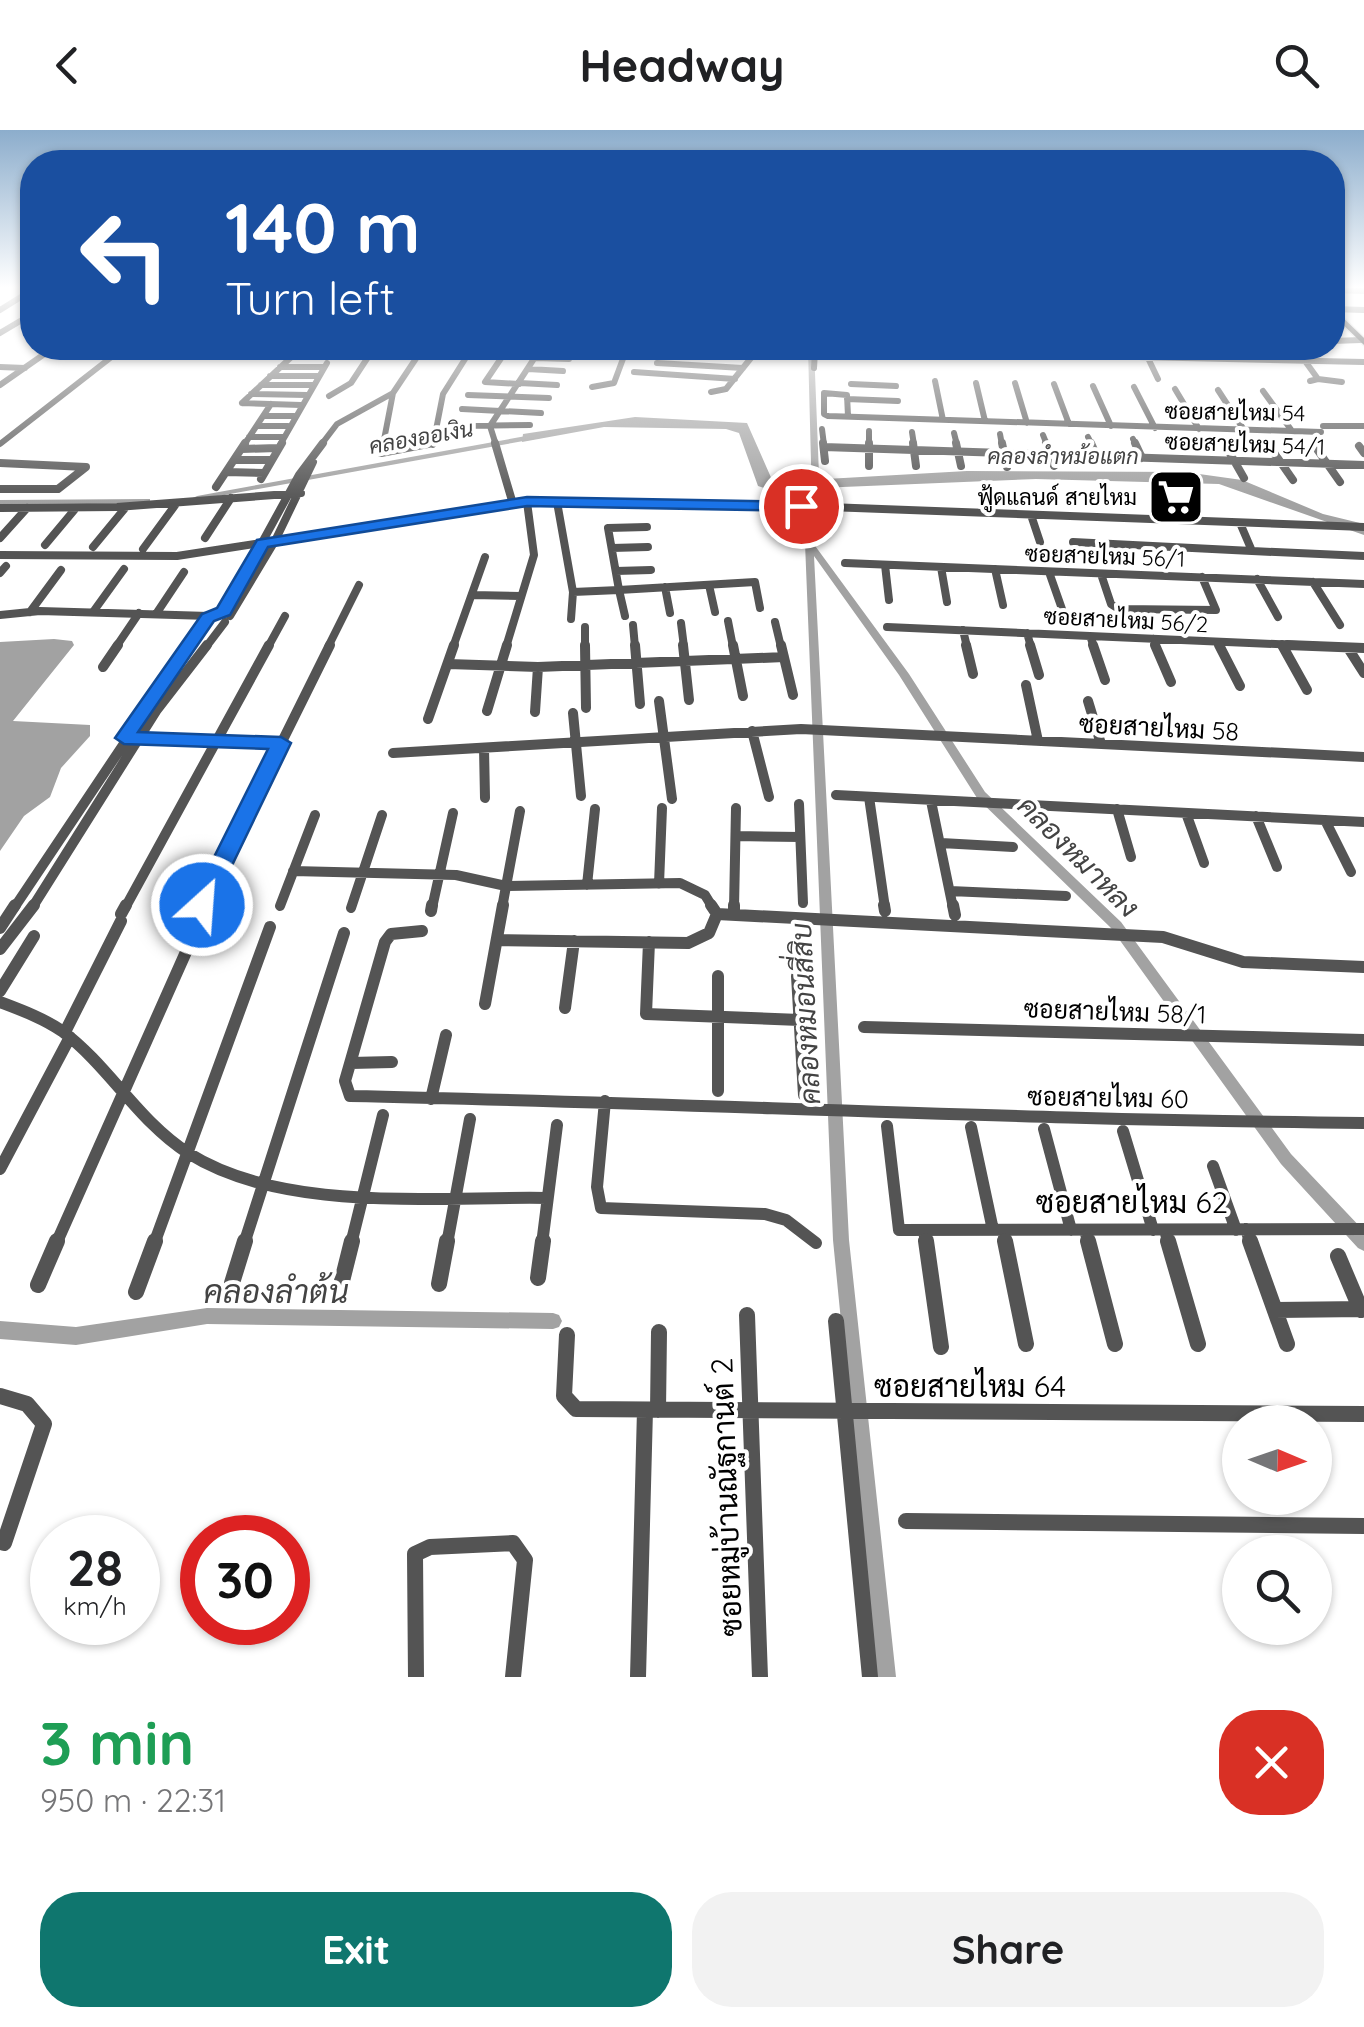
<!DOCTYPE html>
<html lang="en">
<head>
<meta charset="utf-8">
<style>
	body { margin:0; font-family:Quicksand,Sarabun,sans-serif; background:#f2f2f2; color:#202124; height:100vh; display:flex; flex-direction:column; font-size:38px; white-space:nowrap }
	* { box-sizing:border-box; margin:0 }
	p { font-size:32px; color:#757577 }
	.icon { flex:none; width:55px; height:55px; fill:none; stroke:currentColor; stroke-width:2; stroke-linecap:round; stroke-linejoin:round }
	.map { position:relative; height:1547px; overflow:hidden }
	.panel { display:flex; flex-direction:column; background:#fff; flex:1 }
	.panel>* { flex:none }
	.banner { position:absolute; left:20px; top:20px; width:1325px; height:210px; border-radius:40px; box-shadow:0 2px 8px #0004; background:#1a4fa0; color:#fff; overflow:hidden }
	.needle { width:65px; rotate:92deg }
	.controls { position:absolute; left:1222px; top:1275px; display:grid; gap:20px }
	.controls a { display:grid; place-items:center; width:110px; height:110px; border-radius:50%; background:#fff; box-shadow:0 2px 8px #0004; font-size:50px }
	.speed { position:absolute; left:30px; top:1385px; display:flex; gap:20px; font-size:50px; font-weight:700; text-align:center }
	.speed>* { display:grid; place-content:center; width:130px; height:130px; border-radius:50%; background:#fff; box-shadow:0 2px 8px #0004; line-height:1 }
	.speed small { font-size:25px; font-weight:400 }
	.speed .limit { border:15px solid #d22; background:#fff; color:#111 }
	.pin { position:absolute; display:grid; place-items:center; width:85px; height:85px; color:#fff; margin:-42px; border:5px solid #fff; border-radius:50%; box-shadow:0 2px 10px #0007 }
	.me { position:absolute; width:110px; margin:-55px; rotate:26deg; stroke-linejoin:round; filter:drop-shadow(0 0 8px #0008) }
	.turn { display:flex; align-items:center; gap:35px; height:210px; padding:0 40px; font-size:45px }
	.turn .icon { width:130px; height:130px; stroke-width:2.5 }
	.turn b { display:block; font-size:70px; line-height:85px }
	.round { display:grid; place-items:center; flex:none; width:105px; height:105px; border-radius:40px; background:#f2f2f2 }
	.overview { display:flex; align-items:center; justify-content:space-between; height:170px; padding:0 40px }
	h1 { font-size:60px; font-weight:700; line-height:75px; color:#1e9e55 }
	.action { display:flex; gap:20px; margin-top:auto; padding:20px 40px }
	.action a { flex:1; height:115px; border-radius:40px; background:#0f766e; color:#fff; font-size:40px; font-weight:700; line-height:115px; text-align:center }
	.action a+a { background:#f2f2f2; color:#202124 }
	header { display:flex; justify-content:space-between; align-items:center; height:130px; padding:0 40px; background:#fff; font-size:45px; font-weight:700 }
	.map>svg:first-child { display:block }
</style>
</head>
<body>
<header><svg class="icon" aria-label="back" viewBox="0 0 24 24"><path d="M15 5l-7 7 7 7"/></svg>Headway<svg class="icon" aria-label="search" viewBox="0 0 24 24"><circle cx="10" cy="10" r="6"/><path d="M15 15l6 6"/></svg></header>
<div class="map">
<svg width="1364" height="1547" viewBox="0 0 1364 1547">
	<rect width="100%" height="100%" fill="#fff"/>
	<path fill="#a2a2a2" d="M 635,287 L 747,293 L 773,352 L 967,341 L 1185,342 L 1242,350 L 1323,384 L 1364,394 L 1364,405 L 1219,354 L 1036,349 L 770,360 L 758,356 L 739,303 L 726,299 L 604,297 L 522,312 L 523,304 Z
		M 54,509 L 72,511 L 74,515 L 13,591 L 90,595 L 90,606 L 61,638 L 50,667 L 24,686 L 0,721 L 0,512 Z"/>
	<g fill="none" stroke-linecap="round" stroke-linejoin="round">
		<path fill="#a2a2a2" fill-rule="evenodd" d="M 808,218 L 814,218 L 820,370 L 813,413 L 909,544 L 985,662 L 1121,792 L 1291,1024 L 1364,1101 L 1364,1121 L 1358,1118 L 1281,1034 L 1111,798 L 977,668 L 899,545 L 814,426 L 849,1110 L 896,1547 L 876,1547 L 833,1110 L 805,413 L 812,370 Z
			M 537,304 L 540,304 L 540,308 L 197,370 L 193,368 L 197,366 Z
			M 150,369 L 150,373 L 147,373 L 0,374 L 0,370 Z
			M 207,1178 L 553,1183 L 559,1185 L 562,1191 L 559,1197 L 553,1199 L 207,1194 L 76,1215 L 0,1209 L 0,1191 L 76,1197 Z"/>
		<g stroke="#dbdbdb" stroke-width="3">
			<path id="major" d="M 1332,177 L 1364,208 L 1364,215 L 1332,184 Z"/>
		</g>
		<path stroke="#545454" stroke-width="6" d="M 1332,160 L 1364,161
			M 1332,179 L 1364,180
			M 0,180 L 32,160
			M 0,203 L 32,184
			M 1332,211 L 1361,210
			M 508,218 L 485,252 L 519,254
			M 594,222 L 625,222
			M 1147,226 L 1158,249
			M 535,228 L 569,229
			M 1305,231 L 1318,249 L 1310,251
			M 657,233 L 743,238
			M 0,237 L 25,238
			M 280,237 L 324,237
			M 814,238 L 815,221 L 821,220 L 1364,232
			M 528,239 L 563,241
			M 634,242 L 735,249
			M 270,246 L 319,246
			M 1318,249 L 1342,252
			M 935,251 L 943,290
			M 520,253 L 557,255
			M 976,253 L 985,291
			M 1015,253 L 1027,293
			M 851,254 L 896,256
			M 1054,254 L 1069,294
			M 0,255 L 53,218
			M 261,255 L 313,255
			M 1093,256 L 1111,296
			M 592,257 L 614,253 L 627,218
			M 1134,257 L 1155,298
			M 1175,259 L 1199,299
			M 1218,260 L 1244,300
			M 1263,261 L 1292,301
			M 711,262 L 726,259 L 759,218
			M 251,264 L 307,265
			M 468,265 L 549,268
			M 329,266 L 351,253 L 374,218
			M 847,269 L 898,271
			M 242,273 L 301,218
			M 242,273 L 301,275
			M 462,279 L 541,283
			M 264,286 L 294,286
			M 848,286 L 847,265 L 824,263 L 824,284 L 828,286 L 1321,302
			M 257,296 L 288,296
			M 457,296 L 530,295
			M 1323,296 L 1364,296
			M 822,299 L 824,315
			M 869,301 L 869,315
			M 912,302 L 914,315
			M 954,303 L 957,315
			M 1000,304 L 1002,315
			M 1043,305 L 1047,315
			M 249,307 L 283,307
			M 1088,307 L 1092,315
			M 1133,309 L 1136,315
			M 0,314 L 123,218
			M 244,315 L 271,274
			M 280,315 L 327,233
			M 321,315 L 337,294 L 393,263 L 423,218
			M 383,315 L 393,263
			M 433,315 L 443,264 L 472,218
			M 496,315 L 490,296 L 541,218"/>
		<path stroke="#545454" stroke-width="8" d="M 383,313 L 381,323 L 433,313
			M 495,313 L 513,374
			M 823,313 L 825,331
			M 869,313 L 869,336
			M 913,313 L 916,336
			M 956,313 L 961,336
			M 1002,313 L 1007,337
			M 1046,313 L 1054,336
			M 1091,313 L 1097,327
			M 1135,313 L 1142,328
			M 1224,313 L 1244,348
			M 1268,314 L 1293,350
			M 1314,315 L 1340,352
			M 1359,316 L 1364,323
			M 824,317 L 1364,335
			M 242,319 L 277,318
			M 234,330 L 271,330
			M 0,333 L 86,337 L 58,359 L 0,359
			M 226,342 L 264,343
			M 261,349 L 282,313
			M 216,357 L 245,313
			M 557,372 L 573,462 L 571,489
			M 0,378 L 117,377 L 301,363
			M 1031,385 L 1040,412
			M 0,408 L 27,378
			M 205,408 L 231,368
			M 1073,412 L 1252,421 L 1240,393
			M 45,415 L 76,378
			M 93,417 L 126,377
			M 612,418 L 648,417
			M 143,419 L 176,374
			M 1252,421 L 1364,426
			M 0,425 L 177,426 L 527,372 L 801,376 L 1364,397
			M 845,433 L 1364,454
			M 885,435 L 889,470
			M 941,437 L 947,472
			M 995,439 L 1003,475
			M 616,441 L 651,440
			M 1049,442 L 1062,479
			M 0,443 L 6,436
			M 1101,444 L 1111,474 L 1119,479 L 1216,480 L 1202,447
			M 1257,449 L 1278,487
			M 1313,452 L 1340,495
			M 709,455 L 715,482
			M 665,457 L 670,483
			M 573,462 L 619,460 L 608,398 L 647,397
			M 472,465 L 520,466
			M 30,482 L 61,440
			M 93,482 L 124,439
			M 224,482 L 299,345 L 323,313
			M 156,484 L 184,442
			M 0,485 L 40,481 L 209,486
			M 230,486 L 275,411 L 313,332
			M 625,486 L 619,460 L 755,452 L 760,478
			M 728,491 L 733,517
			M 775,492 L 781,517
			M 681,493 L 684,517
			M 633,495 L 635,517
			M 585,497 L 585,517
			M 887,497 L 1343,517
			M 963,500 L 967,517
			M 1027,503 L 1031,517
			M 1090,506 L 1094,517
			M 1153,509 L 1156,517
			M 1218,512 L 1221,517
			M 116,517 L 139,483
			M 189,517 L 207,490
			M 206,517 L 225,492
			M 268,517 L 285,486
			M 328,517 L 359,455
			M 453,517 L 485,427
			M 506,517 L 534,425 L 527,372"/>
		<path stroke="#545454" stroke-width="10" d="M 585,515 L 586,578
			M 635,515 L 640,574
			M 683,515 L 689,570
			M 733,515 L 743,566
			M 781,515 L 793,565
			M 966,515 L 973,544
			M 1030,515 L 1039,545
			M 1093,515 L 1105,550
			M 1155,515 L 1171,552
			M 1219,515 L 1240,556
			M 1282,515 L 1307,560
			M 1287,515 L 1364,518
			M 1348,518 L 1364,543
			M 448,534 L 538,537 L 784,527
			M 103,537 L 118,515
			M 1026,555 L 1038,611
			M 659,571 L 672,669
			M 1088,571 L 1101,614
			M 487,581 L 507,515
			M 535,582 L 538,537
			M 573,583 L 581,666
			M 428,589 L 454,515
			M 752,601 L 769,667
			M 135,608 L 281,613
			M 484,618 L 485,668
			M 393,623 L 801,599 L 1364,627
			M 836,665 L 1364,692
			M 869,667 L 885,778
			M 931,671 L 953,778
			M 799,674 L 803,773
			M 1117,679 L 1131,727
			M 1186,683 L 1204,733
			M 1256,686 L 1277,737
			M 1325,690 L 1351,742
			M 736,706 L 800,707
			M 941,713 L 1013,717
			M 293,741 L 456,745 L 506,756 L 680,753 L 705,765 L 713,778
			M 659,754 L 662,678
			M 587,755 L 595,679
			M 950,761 L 1066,766
			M 201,775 L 330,515
			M 280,776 L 315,685
			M 14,778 L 190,515
			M 32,778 L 156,581 L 207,515
			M 125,778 L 269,515
			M 351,778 L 382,685
			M 432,778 L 453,683
			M 502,778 L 520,681
			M 734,778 L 736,678"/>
		<path stroke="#545454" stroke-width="12" d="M 711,775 L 717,784
			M 884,775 L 885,781
			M 953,775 L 955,785
			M 431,781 L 432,775
			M 121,784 L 126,775
			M 717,784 L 1163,807 L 1243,832 L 1364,837
			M 734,785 L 734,775
			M 0,798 L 15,775
			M 422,801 L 391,804 L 385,812 L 345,951 L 350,966 C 688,973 1026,990 1364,993
			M 497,810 L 688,813 L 709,803 L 717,784
			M 649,812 L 646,884 L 800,890
			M 0,819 L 34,775
			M 718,846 L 718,961
			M 797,846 L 804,965
			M 0,861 L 34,806
			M 0,872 C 21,880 43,888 62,901 C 109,936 138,991 188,1023 C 285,1084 437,1066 547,1068
			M 485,874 L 503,775
			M 565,878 L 574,811
			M 864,897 L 1364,910
			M 65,902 L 121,791
			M 351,933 L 392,932
			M 431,969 L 446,905
			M 605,971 L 597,1057 L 601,1078 L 765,1084 L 786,1090 L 816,1113
			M 887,996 L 899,1100 L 1364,1099
			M 971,997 L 993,1100
			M 1044,999 L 1071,1100
			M 1123,1001 L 1153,1100
			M 1213,1036 L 1236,1100
			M 0,1039 L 70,907
			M 1246,1099 L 1251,1114
			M 924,1100 L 926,1114
			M 1003,1100 L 1006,1114
			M 1085,1100 L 1089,1114
			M 1165,1100 L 1169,1114
			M 56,1114 L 198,795
			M 154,1114 L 270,797
			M 244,1114 L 344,803
			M 351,1114 L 383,985
			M 447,1114 L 470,989
			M 542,1114 L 557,995"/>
		<path stroke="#545454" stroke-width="16" d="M 926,1111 L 941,1217
			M 1005,1111 L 1026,1214
			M 1088,1111 L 1115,1214
			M 1168,1111 L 1198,1214
			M 1250,1111 L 1287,1214
			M 1338,1126 L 1361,1180
			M 538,1148 L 543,1111
			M 342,1151 L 352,1111
			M 232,1153 L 245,1111
			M 439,1154 L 447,1111
			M 38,1155 L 57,1111
			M 136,1162 L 155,1111
			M 1275,1180 L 1364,1179
			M 747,1185 L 760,1547
			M 836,1191 L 870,1547
			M 567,1205 L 564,1266 L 576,1279 L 1364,1284
			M 0,1266 L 27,1274 L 44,1294 L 4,1413
			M 658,1280 L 659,1202
			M 906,1391 L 1364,1396
			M 416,1547 L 415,1424 L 430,1417 L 513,1413 L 525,1430 L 513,1547
			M 638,1547 L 645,1280"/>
		<use href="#major" fill="#000" fill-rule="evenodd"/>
	</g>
	<linearGradient id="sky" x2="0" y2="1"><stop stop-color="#8cadcc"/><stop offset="0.42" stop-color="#fff"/><stop offset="1" stop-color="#fff" stop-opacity="0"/></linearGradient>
	<rect width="1364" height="374" fill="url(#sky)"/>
	<path fill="#1a73e8" stroke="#114b97" stroke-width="2.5" d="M 527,367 L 801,372 L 808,376 L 801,381 L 527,376 L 268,417 L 230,485 L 214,491 L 138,602 L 281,607 L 291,613 L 210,781 L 193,781 L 190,775 L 268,619 L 124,614 L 115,608 L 202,484 L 217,478 L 257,410 Z"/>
	<defs>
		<g id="supermarket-square" transform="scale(2.875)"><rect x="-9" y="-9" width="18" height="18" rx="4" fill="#000" stroke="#fff"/><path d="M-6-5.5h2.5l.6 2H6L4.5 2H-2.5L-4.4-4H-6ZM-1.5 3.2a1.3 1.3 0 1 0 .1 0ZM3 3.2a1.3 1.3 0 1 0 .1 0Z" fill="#fff"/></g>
	</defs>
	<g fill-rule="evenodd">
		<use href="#supermarket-square" x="1176" y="367"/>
	</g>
	<g text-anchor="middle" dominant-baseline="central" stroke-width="8" stroke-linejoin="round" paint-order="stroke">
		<g font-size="22" fill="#000" stroke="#fff">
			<text transform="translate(1235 282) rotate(1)">ซอยสายไหม 54</text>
			<text transform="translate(1245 314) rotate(2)">ซอยสายไหม 54/1</text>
			<text transform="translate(1105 426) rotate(2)">ซอยสายไหม 56/1</text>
			<text transform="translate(1126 490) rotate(3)">ซอยสายไหม 56/2</text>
		</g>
		<g font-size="22" font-style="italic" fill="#434343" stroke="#fff">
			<text transform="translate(421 307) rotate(-10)">คลองออเงิน</text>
			<text x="1063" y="326">คลองลำหม้อแตก</text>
		</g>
		<g font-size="22" fill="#000" stroke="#fff" text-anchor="end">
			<text x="1137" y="367">ฟู้ดแลนด์ สายไหม</text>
		</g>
		<g font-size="25" fill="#000" stroke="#fff">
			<text transform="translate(1159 597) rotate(3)">ซอยสายไหม 58</text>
			<text transform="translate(1115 881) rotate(2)">ซอยสายไหม 58/1</text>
			<text transform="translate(1108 967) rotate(1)">ซอยสายไหม 60</text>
		</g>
		<g font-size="28" font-style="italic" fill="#434343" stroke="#fff">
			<text transform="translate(1079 726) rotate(45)">คลองหมาหลง</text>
			<text transform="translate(805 884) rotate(-93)">คลองหมอนสี่สิบ</text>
		</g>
		<g font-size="30" fill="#000" stroke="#fff">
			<text x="1132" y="1072">ซอยสายไหม 62</text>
			<text x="970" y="1256">ซอยสายไหม 64</text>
			<text transform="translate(726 1367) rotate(-92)">ซอยหมู่บ้านณัฐกานต์ 2</text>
		</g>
		<g font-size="32" font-style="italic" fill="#434343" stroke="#fff">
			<text x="276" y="1161">คลองลำต้น</text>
		</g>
	</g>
</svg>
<div class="controls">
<a><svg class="needle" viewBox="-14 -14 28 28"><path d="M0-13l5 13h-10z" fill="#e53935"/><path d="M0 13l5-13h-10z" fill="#757577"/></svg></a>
<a><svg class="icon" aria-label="search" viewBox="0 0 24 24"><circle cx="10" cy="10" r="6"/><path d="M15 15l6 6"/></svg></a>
</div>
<div class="speed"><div>28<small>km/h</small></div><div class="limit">30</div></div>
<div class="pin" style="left:801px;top:376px;background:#d93025"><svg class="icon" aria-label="arrive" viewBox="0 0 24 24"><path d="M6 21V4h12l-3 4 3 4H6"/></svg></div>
<svg class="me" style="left:202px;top:775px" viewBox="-20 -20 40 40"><circle r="17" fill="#1a73e8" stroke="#fff" stroke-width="3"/><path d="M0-11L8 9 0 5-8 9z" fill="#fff"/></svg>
<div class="banner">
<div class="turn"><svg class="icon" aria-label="left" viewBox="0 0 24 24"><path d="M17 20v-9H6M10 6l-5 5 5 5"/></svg><div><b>140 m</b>Turn left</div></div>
</div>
</div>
<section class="panel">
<div class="overview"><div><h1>3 min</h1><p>950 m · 22:31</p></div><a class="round" style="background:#d93025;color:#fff"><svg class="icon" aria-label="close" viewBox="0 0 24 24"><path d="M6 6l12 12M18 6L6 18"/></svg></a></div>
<div class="action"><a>Exit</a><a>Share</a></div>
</section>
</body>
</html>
